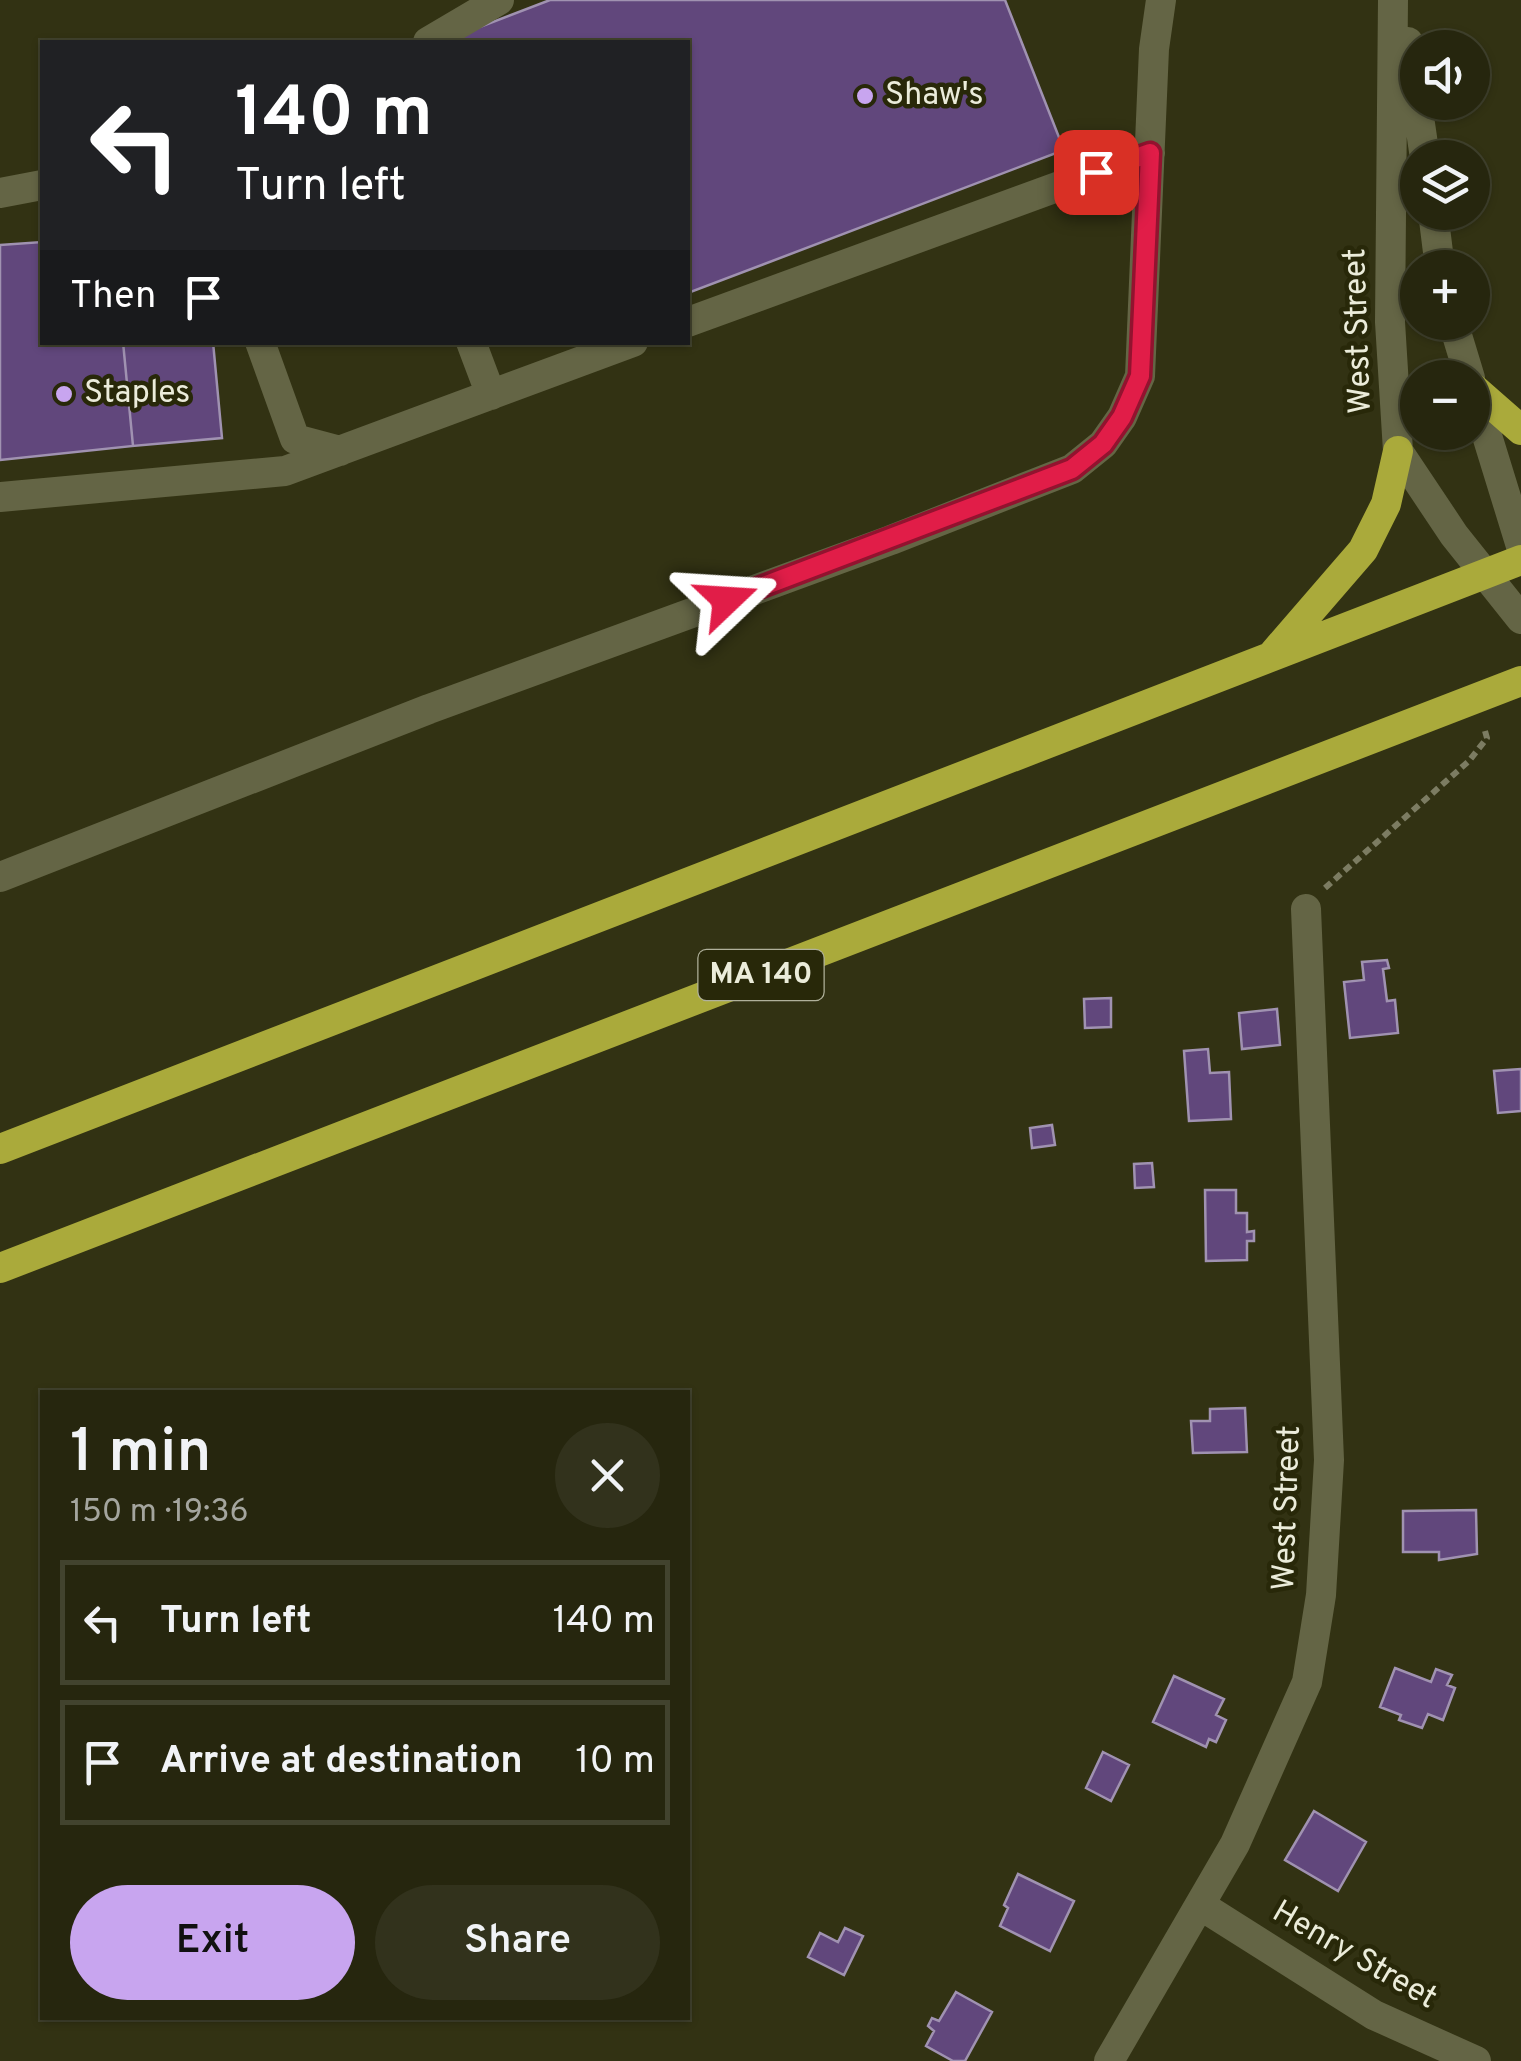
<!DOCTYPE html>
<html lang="en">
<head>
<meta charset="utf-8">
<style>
	body { margin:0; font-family:Overpass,sans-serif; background:#32321c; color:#f1f3f6; height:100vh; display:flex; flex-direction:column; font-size:38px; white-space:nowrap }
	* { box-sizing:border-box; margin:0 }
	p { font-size:32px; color:#a4a59e }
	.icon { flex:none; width:55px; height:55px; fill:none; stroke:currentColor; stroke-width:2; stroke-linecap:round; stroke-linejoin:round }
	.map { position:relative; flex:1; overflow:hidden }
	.panel { position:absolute; left:40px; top:1390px; width:650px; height:630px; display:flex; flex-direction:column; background:#26260e; border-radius:0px; box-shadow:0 2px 8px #0004,0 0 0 2px #42432e }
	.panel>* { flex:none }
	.banner { position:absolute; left:40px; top:40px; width:650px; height:305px; border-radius:0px; box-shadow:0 2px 8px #0004,0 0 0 2px #42432e; background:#202124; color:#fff; overflow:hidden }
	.buttons { position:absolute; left:1400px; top:30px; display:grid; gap:20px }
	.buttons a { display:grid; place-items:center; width:90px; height:90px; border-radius:50%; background:#26260e; box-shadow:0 2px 8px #0004,0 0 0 2px #42432e; font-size:50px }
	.pin { position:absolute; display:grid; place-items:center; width:85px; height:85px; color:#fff; margin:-42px; border-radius:20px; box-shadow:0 5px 15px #0006 }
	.me { position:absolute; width:110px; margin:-55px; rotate:70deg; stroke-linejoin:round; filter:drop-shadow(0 0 8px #0008) }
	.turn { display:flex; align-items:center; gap:35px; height:210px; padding:0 30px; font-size:45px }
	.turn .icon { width:130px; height:130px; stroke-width:2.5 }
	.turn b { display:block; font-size:70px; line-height:85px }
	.then { display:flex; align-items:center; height:95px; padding:0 30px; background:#0003; gap:20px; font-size:38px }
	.round { display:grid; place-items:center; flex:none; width:105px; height:105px; border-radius:52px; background:#32321c }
	.overview { display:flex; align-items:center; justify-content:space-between; height:170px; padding:0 30px }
	h1 { font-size:60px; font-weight:600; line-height:75px }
	.button { display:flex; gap:20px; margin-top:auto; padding:20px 30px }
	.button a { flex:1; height:115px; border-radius:60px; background:#c8a5ef; color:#111; font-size:40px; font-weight:600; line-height:115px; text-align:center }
	.button a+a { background:#32321c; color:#f1f3f6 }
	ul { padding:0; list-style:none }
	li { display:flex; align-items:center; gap:30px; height:125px; margin:0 20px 15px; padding:0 10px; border:5px solid #42432e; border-radius:0px }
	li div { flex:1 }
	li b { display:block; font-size:38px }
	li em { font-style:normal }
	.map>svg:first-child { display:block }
</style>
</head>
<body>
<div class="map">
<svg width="1521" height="2061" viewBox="0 0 1521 2061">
	<rect width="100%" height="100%" fill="#323213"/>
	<path fill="#61477c" stroke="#a092b1" stroke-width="2.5" d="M 550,0 L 1005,0 L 1064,150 L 688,293 L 688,42 L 451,42 L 464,33 Z
		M 42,242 L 42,342 L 123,342 L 133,446 L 0,460 L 0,245 Z
		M 123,342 L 213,342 L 222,438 L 133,446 Z
		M 1387,960 L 1389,968 L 1383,969 L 1387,1001 L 1395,1000 L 1398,1033 L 1350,1038 L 1344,982 L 1364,980 L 1362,962 Z
		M 1111,998 L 1111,1027 L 1085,1028 L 1084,999 Z
		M 1277,1009 L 1280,1045 L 1242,1049 L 1239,1013 Z
		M 1208,1049 L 1210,1073 L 1229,1072 L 1231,1119 L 1189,1121 L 1184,1051 Z
		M 1521,1069 L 1521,1111 L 1498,1113 L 1494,1071 Z
		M 1052,1125 L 1055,1145 L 1032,1148 L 1030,1128 Z
		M 1152,1163 L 1154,1187 L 1135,1188 L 1134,1164 Z
		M 1205,1190 L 1236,1190 L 1236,1213 L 1247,1213 L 1247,1232 L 1254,1231 L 1254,1241 L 1247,1241 L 1247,1260 L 1206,1261 Z
		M 1245,1408 L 1247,1452 L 1193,1453 L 1191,1421 L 1210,1421 L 1210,1409 Z
		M 1476,1510 L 1477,1554 L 1439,1560 L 1439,1552 L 1403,1552 L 1403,1511 Z
		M 1395,1668 L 1431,1682 L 1436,1669 L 1452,1675 L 1447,1685 L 1455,1688 L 1443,1720 L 1428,1714 L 1422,1728 L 1399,1720 L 1401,1715 L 1380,1707 Z
		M 1174,1676 L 1224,1699 L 1216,1715 L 1226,1720 L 1216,1742 L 1209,1739 L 1206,1747 L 1153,1722 Z
		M 1103,1752 L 1129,1765 L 1111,1801 L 1086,1788 Z
		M 1314,1811 L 1366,1842 L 1338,1891 L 1285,1860 Z
		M 1018,1874 L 1074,1901 L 1050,1951 L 1000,1926 L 1008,1908 L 1004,1905 Z
		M 845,1928 L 863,1936 L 844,1975 L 808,1957 L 820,1933 L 838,1942 Z
		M 956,1992 L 992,2012 L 965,2061 L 953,2061 L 926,2046 L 934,2031 L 928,2026 L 932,2018 L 939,2021 Z"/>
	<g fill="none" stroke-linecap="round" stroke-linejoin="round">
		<path stroke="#7c7c62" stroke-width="6" stroke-dasharray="8 5" stroke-linecap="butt" d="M 1325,888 L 1469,761 L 1487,738 L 1485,731"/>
		<path stroke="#646545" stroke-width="30" d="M 1393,0 L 1390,322 L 1398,451 L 1454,535 L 1521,619
			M 428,42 L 499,0
			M 1408,42 L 1425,158
			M 0,193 L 42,185
			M 1433,212 L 1440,268
			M 688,322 L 1150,153
			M 1453,322 L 1470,378
			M 260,342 L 295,439 L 340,451
			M 471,342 L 491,395
			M 1472,387 L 1521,546
			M 0,497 L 285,471 L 633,342
			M 0,877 L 429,709 L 891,540 L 1072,469 L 1103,444 L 1122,417 L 1140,376 L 1154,49 L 1161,0
			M 1200,1905 L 1374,2015 L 1476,2061
			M 1109,2061 L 1235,1844 L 1307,1682 L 1321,1595 L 1329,1460 L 1306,909"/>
		<path stroke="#aaaa3b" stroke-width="30" d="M 1472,387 L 1521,430
			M 1274,653 L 1363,550 L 1386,504 L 1398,451
			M 0,1149 L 1521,560
			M 0,1268 L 1521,681"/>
	</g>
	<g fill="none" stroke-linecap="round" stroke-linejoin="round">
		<g stroke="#92132f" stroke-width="25">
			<path id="route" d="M 727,600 L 1072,469 L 1103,444 L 1122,417 L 1140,376 L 1150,153 L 1096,172"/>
		</g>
		<use href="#route" stroke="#e11d48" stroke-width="18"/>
	</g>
	<g fill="#c8a5ef" stroke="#282809" stroke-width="4">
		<circle cx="865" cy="96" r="10"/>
		<circle cx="64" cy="394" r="10"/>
	</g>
	<g text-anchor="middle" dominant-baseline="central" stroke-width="9" stroke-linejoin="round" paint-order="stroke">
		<rect fill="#282809" stroke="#b0b19b" stroke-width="2.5" x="698.5" y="950" width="125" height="50" rx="8"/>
		<g font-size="30" font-weight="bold" fill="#ebecda">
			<text x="761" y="975">MA 140</text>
		</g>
		<g font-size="32" fill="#ebecda" stroke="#282809" text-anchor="start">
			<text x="885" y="96">Shaw's</text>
			<text x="84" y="394">Staples</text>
		</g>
		<g font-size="32" fill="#ebecda" stroke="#282809">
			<text transform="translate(1359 331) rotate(-92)">West Street</text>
			<text transform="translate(1288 1508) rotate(-88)">West Street</text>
			<text transform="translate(1354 1956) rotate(30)">Henry Street</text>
		</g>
	</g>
</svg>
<div class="buttons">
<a><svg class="icon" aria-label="sound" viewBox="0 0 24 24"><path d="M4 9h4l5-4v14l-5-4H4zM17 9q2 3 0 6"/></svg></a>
<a><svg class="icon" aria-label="layers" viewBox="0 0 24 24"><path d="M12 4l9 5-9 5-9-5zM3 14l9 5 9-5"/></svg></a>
<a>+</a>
<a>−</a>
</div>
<div class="pin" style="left:1096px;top:172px;background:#d93025"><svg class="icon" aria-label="arrive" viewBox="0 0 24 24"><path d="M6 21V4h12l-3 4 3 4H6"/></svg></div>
<svg class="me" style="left:727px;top:600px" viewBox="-20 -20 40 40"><path d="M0-17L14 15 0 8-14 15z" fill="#e11d48" stroke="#fff" stroke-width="4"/></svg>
<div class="banner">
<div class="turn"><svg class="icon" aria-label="left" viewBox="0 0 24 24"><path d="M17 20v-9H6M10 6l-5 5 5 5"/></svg><div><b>140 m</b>Turn left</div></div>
<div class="then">Then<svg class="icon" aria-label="arrive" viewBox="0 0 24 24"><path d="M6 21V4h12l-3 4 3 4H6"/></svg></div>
</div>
<section class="panel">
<div class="overview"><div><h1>1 min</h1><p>150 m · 19:36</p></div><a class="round"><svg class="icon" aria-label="close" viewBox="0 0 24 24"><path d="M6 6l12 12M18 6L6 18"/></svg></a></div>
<ul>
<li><svg class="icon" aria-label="left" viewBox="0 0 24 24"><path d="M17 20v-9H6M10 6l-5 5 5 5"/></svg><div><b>Turn left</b></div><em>140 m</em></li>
<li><svg class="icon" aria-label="arrive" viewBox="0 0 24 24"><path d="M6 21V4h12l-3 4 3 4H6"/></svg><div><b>Arrive at destination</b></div><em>10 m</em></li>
</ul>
<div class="button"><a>Exit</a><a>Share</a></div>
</section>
</div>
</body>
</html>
